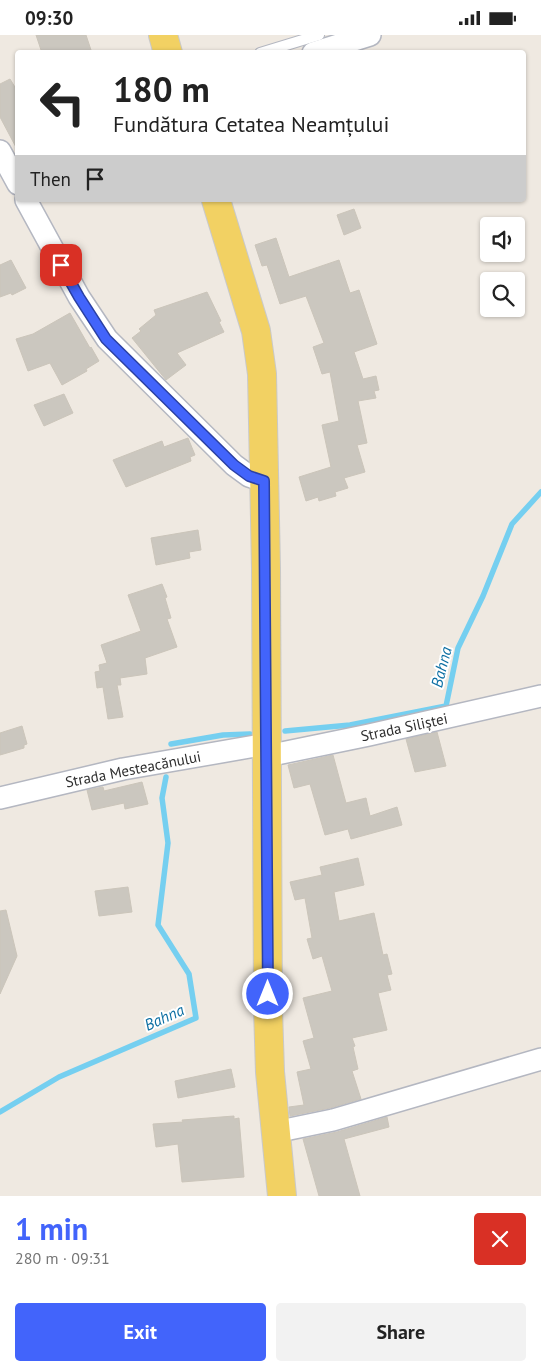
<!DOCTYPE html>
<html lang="en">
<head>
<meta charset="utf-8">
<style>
	body { margin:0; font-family:"PT Sans",sans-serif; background:#f2f2f2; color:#222; height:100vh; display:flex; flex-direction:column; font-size:19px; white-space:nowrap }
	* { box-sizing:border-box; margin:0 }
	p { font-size:16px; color:#767676 }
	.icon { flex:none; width:28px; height:28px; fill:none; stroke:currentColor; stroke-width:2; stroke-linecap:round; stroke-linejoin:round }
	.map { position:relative; height:1161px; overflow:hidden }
	.details { display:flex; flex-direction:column; background:#fff; flex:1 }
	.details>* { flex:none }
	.banner { position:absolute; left:15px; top:15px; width:511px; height:152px; border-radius:5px; box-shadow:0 1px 4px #0004; background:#fff; color:#222; overflow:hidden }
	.buttons { position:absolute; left:480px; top:182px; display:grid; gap:10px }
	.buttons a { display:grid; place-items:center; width:45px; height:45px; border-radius:5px; background:#fff; box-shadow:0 1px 4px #0004; font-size:25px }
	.pin { position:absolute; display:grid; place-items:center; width:42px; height:42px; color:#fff; margin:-21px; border-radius:10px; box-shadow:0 2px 8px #0006 }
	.me { position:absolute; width:55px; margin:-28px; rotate:0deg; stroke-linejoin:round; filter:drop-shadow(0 0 4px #0008) }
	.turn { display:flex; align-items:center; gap:18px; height:105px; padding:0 15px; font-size:22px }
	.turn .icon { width:65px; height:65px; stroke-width:2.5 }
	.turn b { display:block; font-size:35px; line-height:42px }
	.then { display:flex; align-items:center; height:48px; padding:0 15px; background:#0003; gap:10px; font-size:19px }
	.round { display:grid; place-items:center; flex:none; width:52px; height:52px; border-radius:5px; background:#f2f2f2 }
	.headline { display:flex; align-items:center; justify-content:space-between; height:85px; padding:0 15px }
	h1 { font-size:30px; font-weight:700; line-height:38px; color:#4264fb }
	.cta { display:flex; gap:10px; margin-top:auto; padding:10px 15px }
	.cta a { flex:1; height:58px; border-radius:5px; background:#4264fb; color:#fff; font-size:20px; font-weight:700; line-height:58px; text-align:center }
	.cta a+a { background:#f2f2f2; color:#222 }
	.status { display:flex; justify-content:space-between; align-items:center; height:35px; padding:0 25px; background:#fff; direction:ltr }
	.status svg { height:14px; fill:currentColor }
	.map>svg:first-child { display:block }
</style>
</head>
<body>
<div class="status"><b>09:30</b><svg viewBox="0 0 49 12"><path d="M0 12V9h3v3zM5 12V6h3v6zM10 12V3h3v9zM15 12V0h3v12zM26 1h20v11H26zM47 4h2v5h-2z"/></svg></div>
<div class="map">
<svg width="541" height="1161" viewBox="0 0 541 1161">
	<rect width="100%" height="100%" fill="#efe9e1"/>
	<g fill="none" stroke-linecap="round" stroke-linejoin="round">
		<path stroke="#75cff0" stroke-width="5.5" d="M 285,696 L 350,690 L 446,671 L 458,613 L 483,561 L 512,489 L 541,457
			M 171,709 L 223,700 L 250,699
			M 0,1077 L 59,1042 L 196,983 L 189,939 L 158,890 L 168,808 L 162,763 L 166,742"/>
	</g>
	<path fill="#cbc7bf" stroke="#cbc5ba" d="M 36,0 L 86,0 L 92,18 L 42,18 Z
		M 10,44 L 18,57 L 18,116 L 0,82 L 0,49 Z
		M 354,174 L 361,193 L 344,200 L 337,180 Z
		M 276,203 L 289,242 L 339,225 L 350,258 L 359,255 L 377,309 L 354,317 L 363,344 L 376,341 L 379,355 L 374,356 L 376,363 L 358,366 L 367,408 L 357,410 L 365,437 L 344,443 L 348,453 L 335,457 L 336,461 L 319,466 L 318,462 L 306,466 L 299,442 L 331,432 L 322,390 L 339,386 L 330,337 L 322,339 L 313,312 L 324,308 L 306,261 L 280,269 L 267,230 L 262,231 L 255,210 Z
		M 11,225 L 26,253 L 12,260 L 11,258 L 0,262 L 0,230 Z
		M 207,257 L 221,286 L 219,287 L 224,297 L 177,318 L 186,330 L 166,345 L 132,303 L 141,296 L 139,294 L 156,280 L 154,275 Z
		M 70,278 L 90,313 L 91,312 L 99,326 L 86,334 L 87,336 L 62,350 L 50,328 L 28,336 L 16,304 L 33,299 Z
		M 64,359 L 73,378 L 44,391 L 34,370 Z
		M 188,403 L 195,420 L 190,422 L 191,426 L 126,452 L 113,425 L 162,406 L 164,412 Z
		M 198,495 L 201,515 L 189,517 L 190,523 L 156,530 L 151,503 Z
		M 162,549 L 167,562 L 165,563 L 171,583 L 167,584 L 177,612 L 145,623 L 147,639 L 120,643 L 121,650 L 117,650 L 123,682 L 108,684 L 103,652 L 97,653 L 95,637 L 100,636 L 99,630 L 107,628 L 101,610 L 141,596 L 128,560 Z
		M 22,691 L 27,709 L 24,710 L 24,713 L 0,720 L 0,698 Z
		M 437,697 L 446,731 L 415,737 L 406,704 Z
		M 333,720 L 346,768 L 366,763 L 370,781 L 397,772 L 402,790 L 351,804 L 348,794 L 325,800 L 310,749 L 294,753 L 288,730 Z
		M 142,747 L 148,769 L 125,774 L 124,768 L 92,775 L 87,755 L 103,752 L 104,756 Z
		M 358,823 L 364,850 L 334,857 L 339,886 L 374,878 L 383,920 L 387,919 L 392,939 L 387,940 L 391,955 L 378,958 L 387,995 L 352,1003 L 355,1011 L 353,1012 L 358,1034 L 352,1036 L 361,1064 L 330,1073 L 290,1081 L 289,1072 L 304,1070 L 297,1037 L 311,1034 L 303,1006 L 314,1003 L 303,963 L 332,956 L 322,921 L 313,924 L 307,904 L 312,903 L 305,863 L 295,865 L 290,847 L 322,840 L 320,832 Z
		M 128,852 L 132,877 L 99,881 L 95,856 Z
		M 6,875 L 17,921 L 0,959 L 0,876 Z
		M 231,1034 L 235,1052 L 178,1063 L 175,1046 Z
		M 234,1081 L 234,1084 L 239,1083 L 244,1142 L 182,1147 L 178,1109 L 156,1112 L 153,1089 L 183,1087 L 182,1085 Z
		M 387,1082 L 389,1092 L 344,1104 L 360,1161 L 319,1161 L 303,1104 L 337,1097 Z"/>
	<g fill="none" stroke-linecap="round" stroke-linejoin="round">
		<g stroke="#b4b7c1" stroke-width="12">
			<path id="service" d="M 260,18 L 319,0"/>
		</g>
		<g stroke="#b4b7c1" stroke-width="24">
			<path id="minor" d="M 313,18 L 370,0
				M 0,116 L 18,149
				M 26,165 L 79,262 L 107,304 L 234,430 L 249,441 L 264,446
				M 267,721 L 369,700 L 541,661
				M 0,763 L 123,734 L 267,709
				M 275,1097 L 333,1085 L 541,1024"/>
		</g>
		<g stroke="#c9c9c9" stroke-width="30">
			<path id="primary" d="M 163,0 L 168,18
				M 216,165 L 256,296 L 262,339 L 266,533 L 268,974 L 270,1037 L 282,1161"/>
		</g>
		<use href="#service" stroke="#fff" stroke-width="10"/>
		<use href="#minor" stroke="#fff" stroke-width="21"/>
		<use href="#primary" stroke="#f2d163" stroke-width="28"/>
	</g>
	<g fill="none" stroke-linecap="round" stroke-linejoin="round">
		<g stroke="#2b41a3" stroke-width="12">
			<path id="route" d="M 61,230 L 79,262 L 106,304 L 234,430 L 249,441 L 264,446 L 268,959"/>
		</g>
		<use href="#route" stroke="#4264fb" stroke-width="9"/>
	</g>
	<g text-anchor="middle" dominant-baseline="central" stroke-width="4" stroke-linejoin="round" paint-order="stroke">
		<g font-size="15" fill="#2e2e2e" stroke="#fff">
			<text transform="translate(404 692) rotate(-12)">Strada Siliștei</text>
			<text transform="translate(133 734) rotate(-11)">Strada Mesteacănului</text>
		</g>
		<g font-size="16" font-style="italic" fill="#0d6fa3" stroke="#fff">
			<text transform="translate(441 632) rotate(-76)">Bahna</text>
			<text transform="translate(164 982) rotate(-24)">Bahna</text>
		</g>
	</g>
</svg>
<div class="buttons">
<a><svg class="icon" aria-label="sound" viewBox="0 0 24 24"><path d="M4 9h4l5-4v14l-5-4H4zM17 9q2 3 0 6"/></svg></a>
<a><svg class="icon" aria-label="search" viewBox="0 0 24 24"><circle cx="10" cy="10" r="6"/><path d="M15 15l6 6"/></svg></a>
</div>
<div class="pin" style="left:61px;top:230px;background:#d93025"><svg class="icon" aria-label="arrive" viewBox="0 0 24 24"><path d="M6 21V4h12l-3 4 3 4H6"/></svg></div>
<svg class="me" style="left:268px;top:959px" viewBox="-20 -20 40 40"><circle r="17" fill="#4264fb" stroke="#fff" stroke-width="3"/><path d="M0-11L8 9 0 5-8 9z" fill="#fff"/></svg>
<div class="banner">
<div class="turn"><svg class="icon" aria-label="left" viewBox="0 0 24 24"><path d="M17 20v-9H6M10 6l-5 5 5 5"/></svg><div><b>180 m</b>Fundătura Cetatea Neamțului</div></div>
<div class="then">Then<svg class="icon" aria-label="arrive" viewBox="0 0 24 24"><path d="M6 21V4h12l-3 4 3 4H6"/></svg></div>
</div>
</div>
<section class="details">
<div class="headline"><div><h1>1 min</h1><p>280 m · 09:31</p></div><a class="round" style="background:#d93025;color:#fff"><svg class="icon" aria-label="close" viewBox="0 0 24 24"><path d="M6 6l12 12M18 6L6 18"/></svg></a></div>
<div class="cta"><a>Exit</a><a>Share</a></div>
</section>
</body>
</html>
